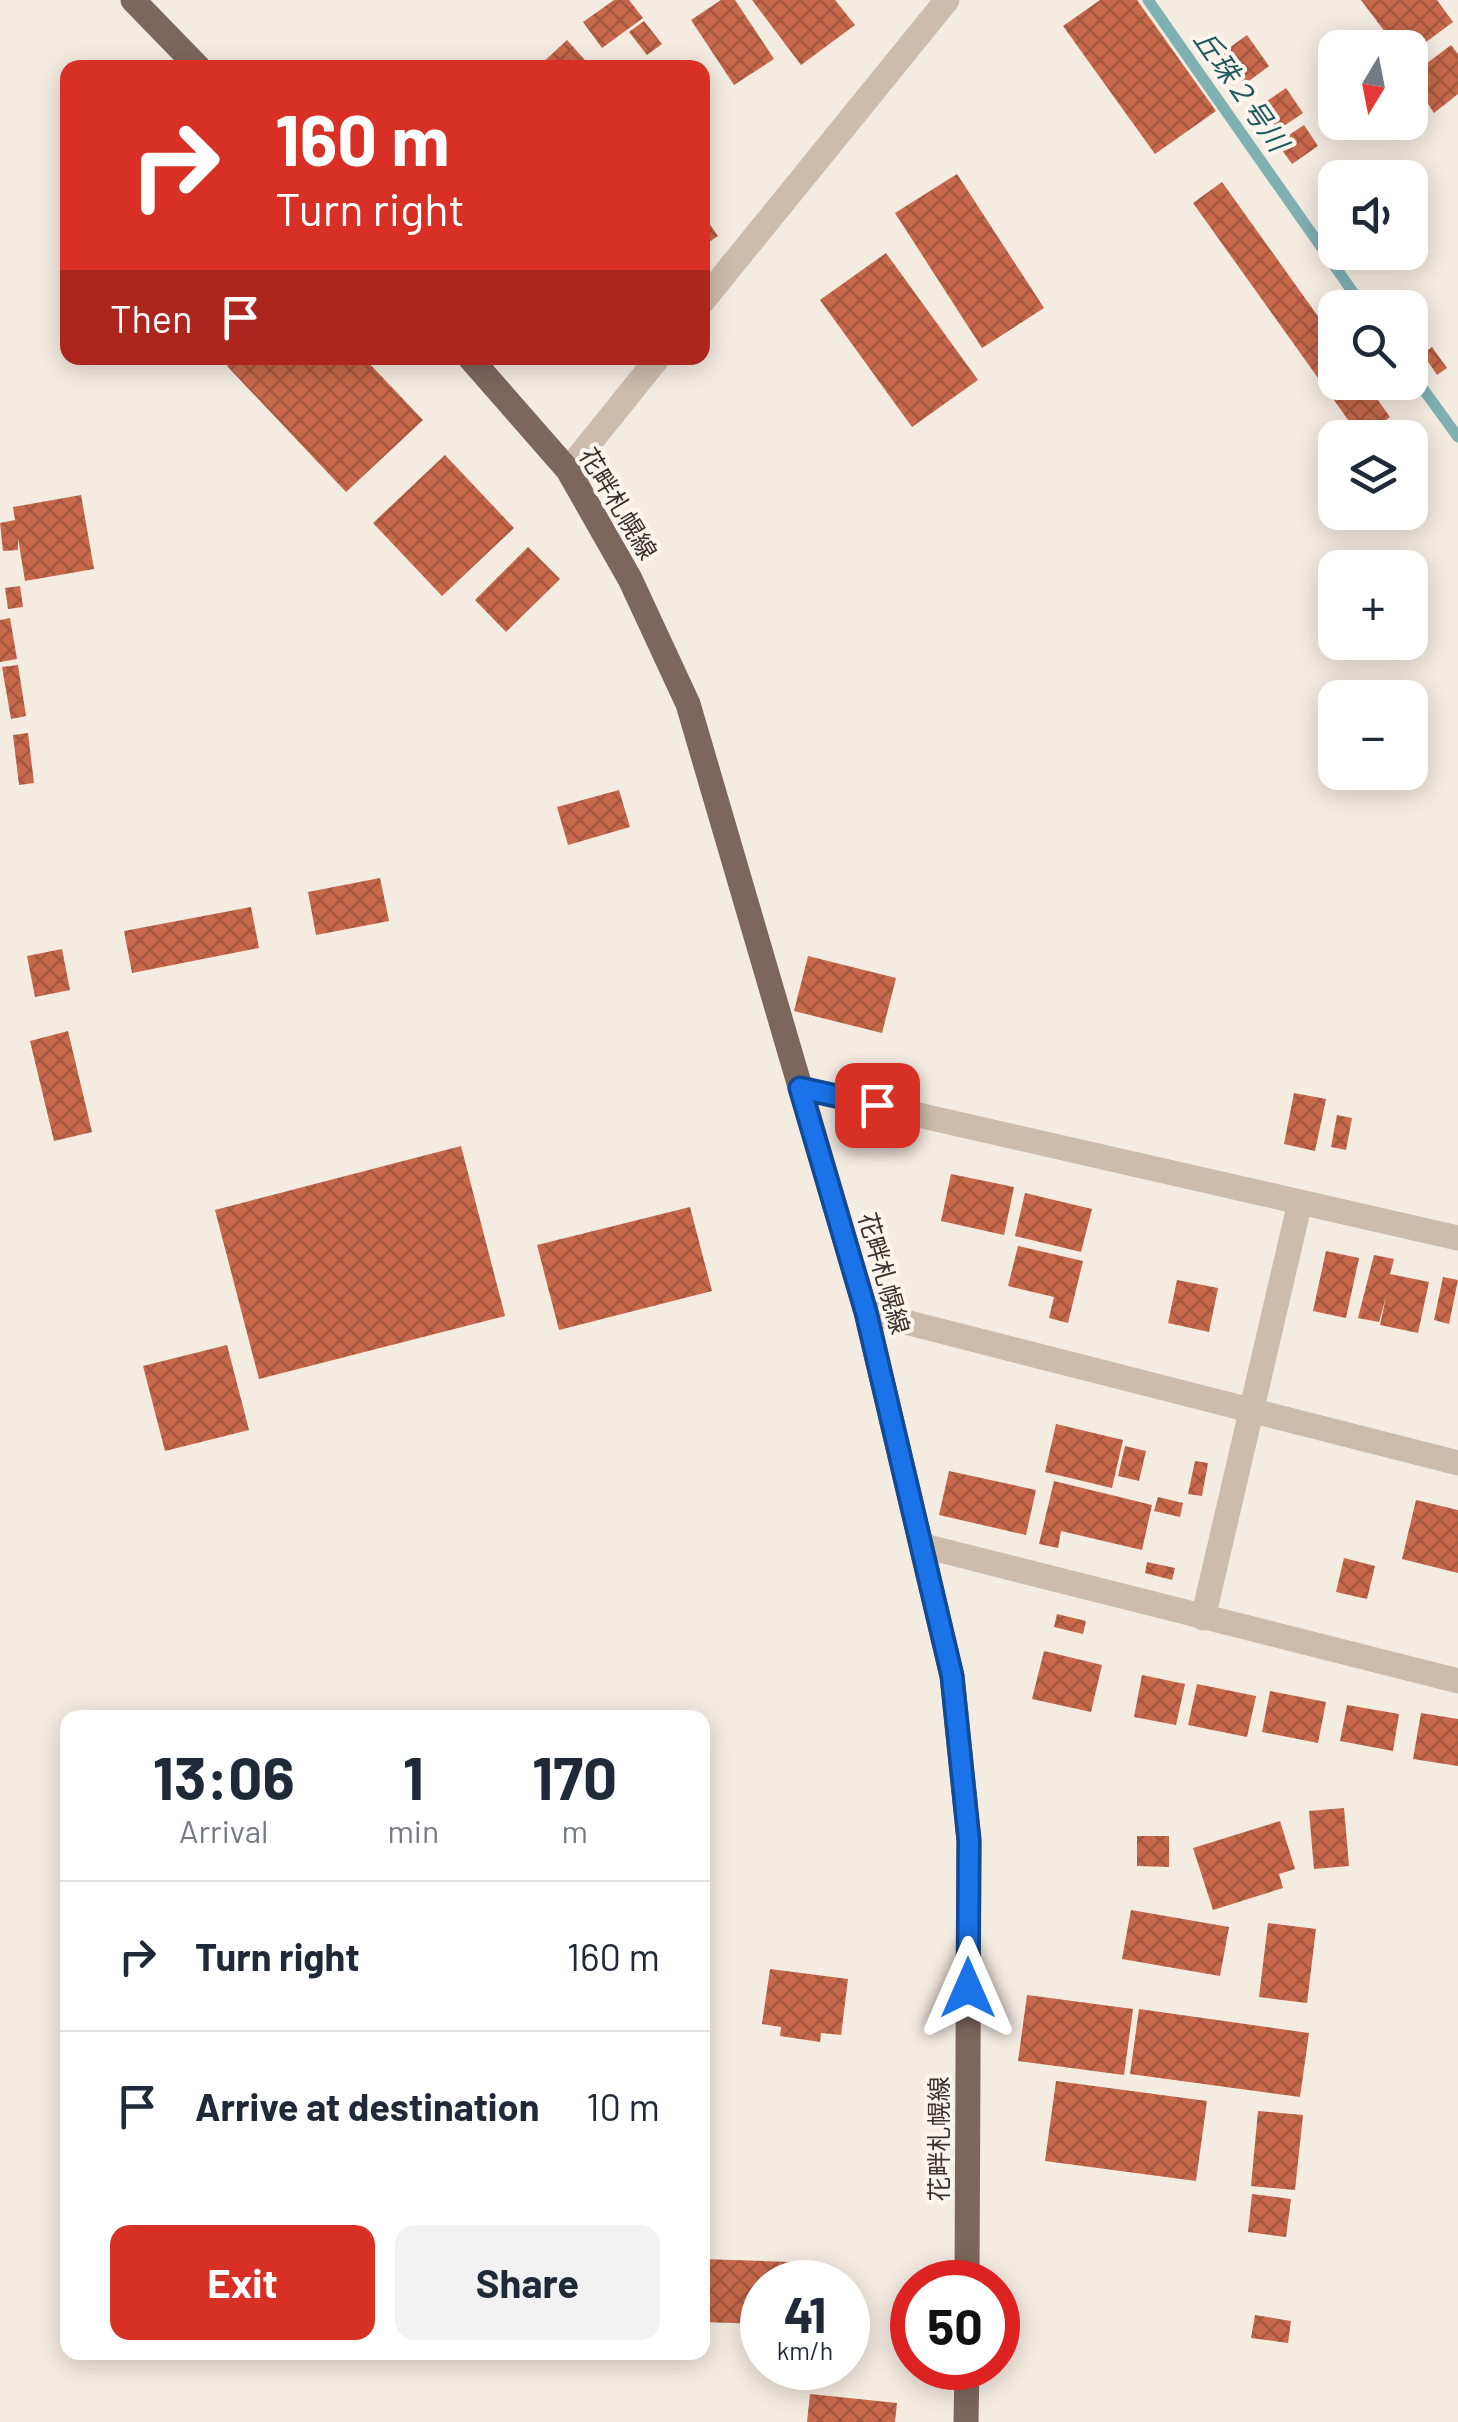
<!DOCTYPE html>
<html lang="en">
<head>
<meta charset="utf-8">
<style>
	body { margin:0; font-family:Barlow,"Noto Sans JP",sans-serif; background:#f2f2f3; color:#1f2937; height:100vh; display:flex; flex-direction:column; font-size:38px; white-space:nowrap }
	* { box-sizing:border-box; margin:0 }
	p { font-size:32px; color:#747a83 }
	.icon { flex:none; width:55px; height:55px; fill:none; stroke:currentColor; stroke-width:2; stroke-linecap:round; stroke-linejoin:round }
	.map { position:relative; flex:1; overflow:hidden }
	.drawer { position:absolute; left:60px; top:1710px; width:650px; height:650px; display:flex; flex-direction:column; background:#fff; border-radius:20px; box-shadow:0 5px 25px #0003 }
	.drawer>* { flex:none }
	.top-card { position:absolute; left:60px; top:60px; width:650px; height:305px; border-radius:20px; box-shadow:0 5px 25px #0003; background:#d93025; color:#fff; overflow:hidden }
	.needle { width:65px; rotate:190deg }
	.buttons { position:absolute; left:1318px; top:30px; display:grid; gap:20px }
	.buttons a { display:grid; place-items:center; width:110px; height:110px; border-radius:20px; background:#fff; box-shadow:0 5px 25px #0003; font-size:50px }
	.speed { position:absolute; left:740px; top:2260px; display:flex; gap:20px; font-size:50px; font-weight:700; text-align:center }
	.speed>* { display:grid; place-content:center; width:130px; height:130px; border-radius:50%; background:#fff; box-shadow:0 5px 25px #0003; line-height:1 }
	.speed small { font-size:25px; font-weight:400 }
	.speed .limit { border:15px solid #d22; background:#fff; color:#111 }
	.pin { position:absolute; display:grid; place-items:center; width:85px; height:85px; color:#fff; margin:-42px; border-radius:20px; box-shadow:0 5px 15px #0006 }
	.me { position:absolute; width:110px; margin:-55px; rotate:0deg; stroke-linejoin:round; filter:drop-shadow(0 0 8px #0008) }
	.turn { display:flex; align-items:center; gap:35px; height:210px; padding:0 50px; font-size:45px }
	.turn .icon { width:130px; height:130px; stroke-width:2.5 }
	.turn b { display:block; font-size:70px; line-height:85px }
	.then { display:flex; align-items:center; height:95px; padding:0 50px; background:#0003; gap:20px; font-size:38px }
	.eta { display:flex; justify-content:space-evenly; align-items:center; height:170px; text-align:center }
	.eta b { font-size:60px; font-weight:700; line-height:70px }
	.cta { display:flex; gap:20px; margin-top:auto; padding:20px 50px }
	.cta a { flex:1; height:115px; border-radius:20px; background:#d93025; color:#fff; font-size:40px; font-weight:700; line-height:115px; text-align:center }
	.cta a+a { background:#f2f2f3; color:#1f2937 }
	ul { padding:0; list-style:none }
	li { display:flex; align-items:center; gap:30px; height:150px; padding:0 50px; border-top:2px solid #e0e1e3 }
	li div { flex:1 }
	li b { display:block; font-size:38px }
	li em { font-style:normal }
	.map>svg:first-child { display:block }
</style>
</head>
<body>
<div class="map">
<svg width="1458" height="2422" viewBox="0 0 1458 2422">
	<defs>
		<pattern id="building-cross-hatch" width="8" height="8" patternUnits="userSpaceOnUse" patternTransform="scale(2.5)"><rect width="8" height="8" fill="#c8694b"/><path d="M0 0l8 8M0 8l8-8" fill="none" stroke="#a4573f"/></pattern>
	</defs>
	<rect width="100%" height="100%" fill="#f4ebe1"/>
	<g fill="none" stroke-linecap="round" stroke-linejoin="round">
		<path stroke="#7fb0b2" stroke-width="11" d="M 1148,0 L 1364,308
			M 1410,371 L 1458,437"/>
	</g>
	<path fill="url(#building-cross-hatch)" d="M 614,0 L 629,0 L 643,18 L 602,48 L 583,22 Z
		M 721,0 L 735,0 L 774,59 L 734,85 L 691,20 Z
		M 752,0 L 835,0 L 855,25 L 801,65 Z
		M 1100,0 L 1137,0 L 1216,111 L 1155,154 L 1063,26 Z
		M 1361,0 L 1437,0 L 1453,22 L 1410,54 L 1410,48 L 1397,48 Z
		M 644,21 L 662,44 L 647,55 L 629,32 Z
		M 1247,35 L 1269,66 L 1245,84 L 1222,53 Z
		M 567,40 L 592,68 L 537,68 Z
		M 1451,45 L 1458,54 L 1458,94 L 1434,113 L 1410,76 Z
		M 1286,88 L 1303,113 L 1278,130 L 1261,105 Z
		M 1304,125 L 1318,146 L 1292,164 L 1277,143 Z
		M 957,174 L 1044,308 L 982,348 L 895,213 Z
		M 1222,182 L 1335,340 L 1335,382 L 1365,382 L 1390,417 L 1361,438 L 1193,203 Z
		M 702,213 L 718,236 L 702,247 Z
		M 886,253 L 978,380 L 912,427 L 820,300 Z
		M 1432,347 L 1447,368 L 1437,375 L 1423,354 Z
		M 237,358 L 364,358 L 423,420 L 346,492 L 227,366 Z
		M 445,455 L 514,528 L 442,596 L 373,523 Z
		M 81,495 L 94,569 L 25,581 L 18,538 L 18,550 L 3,551 L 0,523 L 15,520 L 13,507 Z
		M 528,547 L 560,579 L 506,632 L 475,600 Z
		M 20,586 L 23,607 L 8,609 L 5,588 Z
		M 10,618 L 17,659 L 0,662 L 0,620 Z
		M 18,665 L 26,716 L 11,719 L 2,667 Z
		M 28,733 L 34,783 L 19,785 L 13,735 Z
		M 619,790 L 630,827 L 568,845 L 557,807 Z
		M 380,878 L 389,921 L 316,935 L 308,892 Z
		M 251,907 L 259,948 L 132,973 L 124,931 Z
		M 62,949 L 70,990 L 35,997 L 27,956 Z
		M 808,956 L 896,978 L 882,1033 L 794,1011 Z
		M 68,1031 L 92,1132 L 54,1141 L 30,1041 Z
		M 1294,1093 L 1326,1099 L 1315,1151 L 1284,1144 Z
		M 1337,1115 L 1352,1118 L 1346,1150 L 1331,1147 Z
		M 461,1146 L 505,1316 L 259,1379 L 215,1210 Z
		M 951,1174 L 1014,1187 L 1004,1235 L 941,1221 Z
		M 1025,1193 L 1092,1209 L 1081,1252 L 1015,1236 Z
		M 690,1207 L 712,1291 L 559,1330 L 537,1245 Z
		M 1018,1246 L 1083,1261 L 1068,1323 L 1049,1318 L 1054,1297 L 1008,1286 Z
		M 1326,1251 L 1359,1258 L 1346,1318 L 1313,1311 Z
		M 1374,1255 L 1394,1259 L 1390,1274 L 1429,1282 L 1418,1333 L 1380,1325 L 1386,1297 L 1379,1322 L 1358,1318 Z
		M 1443,1277 L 1458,1280 L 1449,1324 L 1434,1320 Z
		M 1177,1280 L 1218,1288 L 1209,1332 L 1168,1323 Z
		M 227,1345 L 249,1430 L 165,1451 L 143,1366 Z
		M 1056,1424 L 1123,1440 L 1112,1488 L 1045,1472 Z
		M 1125,1446 L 1146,1451 L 1139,1481 L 1118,1476 Z
		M 1195,1461 L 1208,1463 L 1202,1496 L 1188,1494 Z
		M 949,1471 L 1036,1490 L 1026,1535 L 939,1515 Z
		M 1054,1481 L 1152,1505 L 1142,1550 L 1061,1531 L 1058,1548 L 1039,1544 Z
		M 1158,1497 L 1183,1503 L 1180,1517 L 1154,1511 Z
		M 1416,1500 L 1458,1510 L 1458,1573 L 1402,1559 Z
		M 1344,1558 L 1375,1566 L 1367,1599 L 1336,1592 Z
		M 1147,1562 L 1175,1568 L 1172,1580 L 1145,1573 Z
		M 1057,1614 L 1086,1621 L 1083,1634 L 1054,1627 Z
		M 1044,1651 L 1102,1665 L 1091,1712 L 1032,1699 Z
		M 1142,1675 L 1185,1684 L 1176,1725 L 1134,1717 Z
		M 1197,1684 L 1256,1696 L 1247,1737 L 1188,1725 Z
		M 1270,1691 L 1326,1702 L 1318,1743 L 1262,1732 Z
		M 1347,1705 L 1399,1714 L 1393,1751 L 1340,1741 Z
		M 1421,1713 L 1458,1719 L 1458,1766 L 1413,1759 Z
		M 1344,1808 L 1349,1866 L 1314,1869 L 1309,1811 Z
		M 1280,1821 L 1295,1869 L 1279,1874 L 1283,1888 L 1213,1910 L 1193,1848 Z
		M 1137,1836 L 1169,1836 L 1169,1867 L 1137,1866 Z
		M 1131,1910 L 1229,1927 L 1220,1976 L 1122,1959 Z
		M 1268,1923 L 1316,1929 L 1307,2003 L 1259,1997 Z
		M 770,1969 L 848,1979 L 841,2035 L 821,2033 L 820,2042 L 780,2036 L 781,2027 L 762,2024 Z
		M 1027,1995 L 1133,2009 L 1124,2075 L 1018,2061 Z
		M 1139,2009 L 1309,2033 L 1300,2097 L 1130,2074 Z
		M 1056,2081 L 1207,2101 L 1196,2181 L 1045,2161 Z
		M 1258,2111 L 1303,2115 L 1295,2190 L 1251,2186 Z
		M 1252,2194 L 1291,2199 L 1286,2237 L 1248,2232 Z
		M 702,2259 L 790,2262 L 789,2282 L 762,2282 L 762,2324 L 702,2322 Z
		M 1255,2315 L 1291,2321 L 1288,2343 L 1251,2338 Z
		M 810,2394 L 897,2403 L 895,2422 L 807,2422 Z"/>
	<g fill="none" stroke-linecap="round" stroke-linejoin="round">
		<path stroke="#cdbbac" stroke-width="25" d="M 702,302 L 947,0
			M 568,470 L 658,358
			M 800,1088 L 1458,1238
			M 866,1312 L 1458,1463
			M 924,1546 L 1458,1681
			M 1203,1618 L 1300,1202"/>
		<path stroke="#7d675c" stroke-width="25" d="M 133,0 L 199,68
			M 470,358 L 568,470 L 630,579 L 688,704 L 866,1312 L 952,1676 L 969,1841 L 967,2282
			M 966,2422 L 967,2368"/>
	</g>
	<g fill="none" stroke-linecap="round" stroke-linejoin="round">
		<g stroke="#114b97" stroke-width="25">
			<path id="route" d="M 877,1105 L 800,1088 L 866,1312 L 952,1676 L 969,1840 L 968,1988"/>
		</g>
		<use href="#route" stroke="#1a73e8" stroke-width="18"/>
	</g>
	<g text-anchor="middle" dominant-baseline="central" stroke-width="8" stroke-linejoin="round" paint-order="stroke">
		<g font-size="25" fill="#3b302b" stroke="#fbf5ee">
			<text transform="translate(619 503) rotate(59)">花畔札幌線</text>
			<text transform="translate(885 1273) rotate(74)">花畔札幌線</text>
			<text transform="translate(938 2139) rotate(-90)">花畔札幌線</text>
		</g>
		<g font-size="28" font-style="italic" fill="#1f5a5e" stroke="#fbf5ee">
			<text transform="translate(1242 90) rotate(55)">丘珠２号川</text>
		</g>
	</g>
</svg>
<div class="buttons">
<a><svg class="needle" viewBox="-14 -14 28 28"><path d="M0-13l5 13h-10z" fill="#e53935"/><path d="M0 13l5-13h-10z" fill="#747a83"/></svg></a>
<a><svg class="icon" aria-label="sound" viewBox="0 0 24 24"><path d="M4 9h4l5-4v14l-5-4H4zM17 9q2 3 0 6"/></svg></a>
<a><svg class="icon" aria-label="search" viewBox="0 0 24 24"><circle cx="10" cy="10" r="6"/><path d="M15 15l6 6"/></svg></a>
<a><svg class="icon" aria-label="layers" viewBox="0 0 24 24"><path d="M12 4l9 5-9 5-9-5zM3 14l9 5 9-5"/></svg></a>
<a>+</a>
<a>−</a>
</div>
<div class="speed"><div>41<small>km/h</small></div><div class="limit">50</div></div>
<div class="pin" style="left:877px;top:1105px;background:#d93025"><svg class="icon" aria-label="arrive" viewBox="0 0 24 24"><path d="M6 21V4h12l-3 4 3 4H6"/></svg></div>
<svg class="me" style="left:968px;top:1988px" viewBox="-20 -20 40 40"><path d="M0-17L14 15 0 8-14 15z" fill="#1a73e8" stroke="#fff" stroke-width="4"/></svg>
<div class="top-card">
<div class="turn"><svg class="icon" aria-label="right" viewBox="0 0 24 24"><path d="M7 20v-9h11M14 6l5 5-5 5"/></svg><div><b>160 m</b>Turn right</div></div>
<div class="then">Then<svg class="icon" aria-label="arrive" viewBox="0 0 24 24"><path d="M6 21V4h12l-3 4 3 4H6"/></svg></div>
</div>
<section class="drawer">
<div class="eta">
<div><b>13:06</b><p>Arrival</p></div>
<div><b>1</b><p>min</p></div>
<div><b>170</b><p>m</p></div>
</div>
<ul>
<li><svg class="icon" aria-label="right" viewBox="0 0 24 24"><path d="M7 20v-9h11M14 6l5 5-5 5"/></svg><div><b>Turn right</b></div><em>160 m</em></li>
<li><svg class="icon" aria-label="arrive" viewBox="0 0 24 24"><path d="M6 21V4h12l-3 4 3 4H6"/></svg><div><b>Arrive at destination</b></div><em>10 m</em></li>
</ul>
<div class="cta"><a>Exit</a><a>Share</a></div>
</section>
</div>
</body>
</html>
